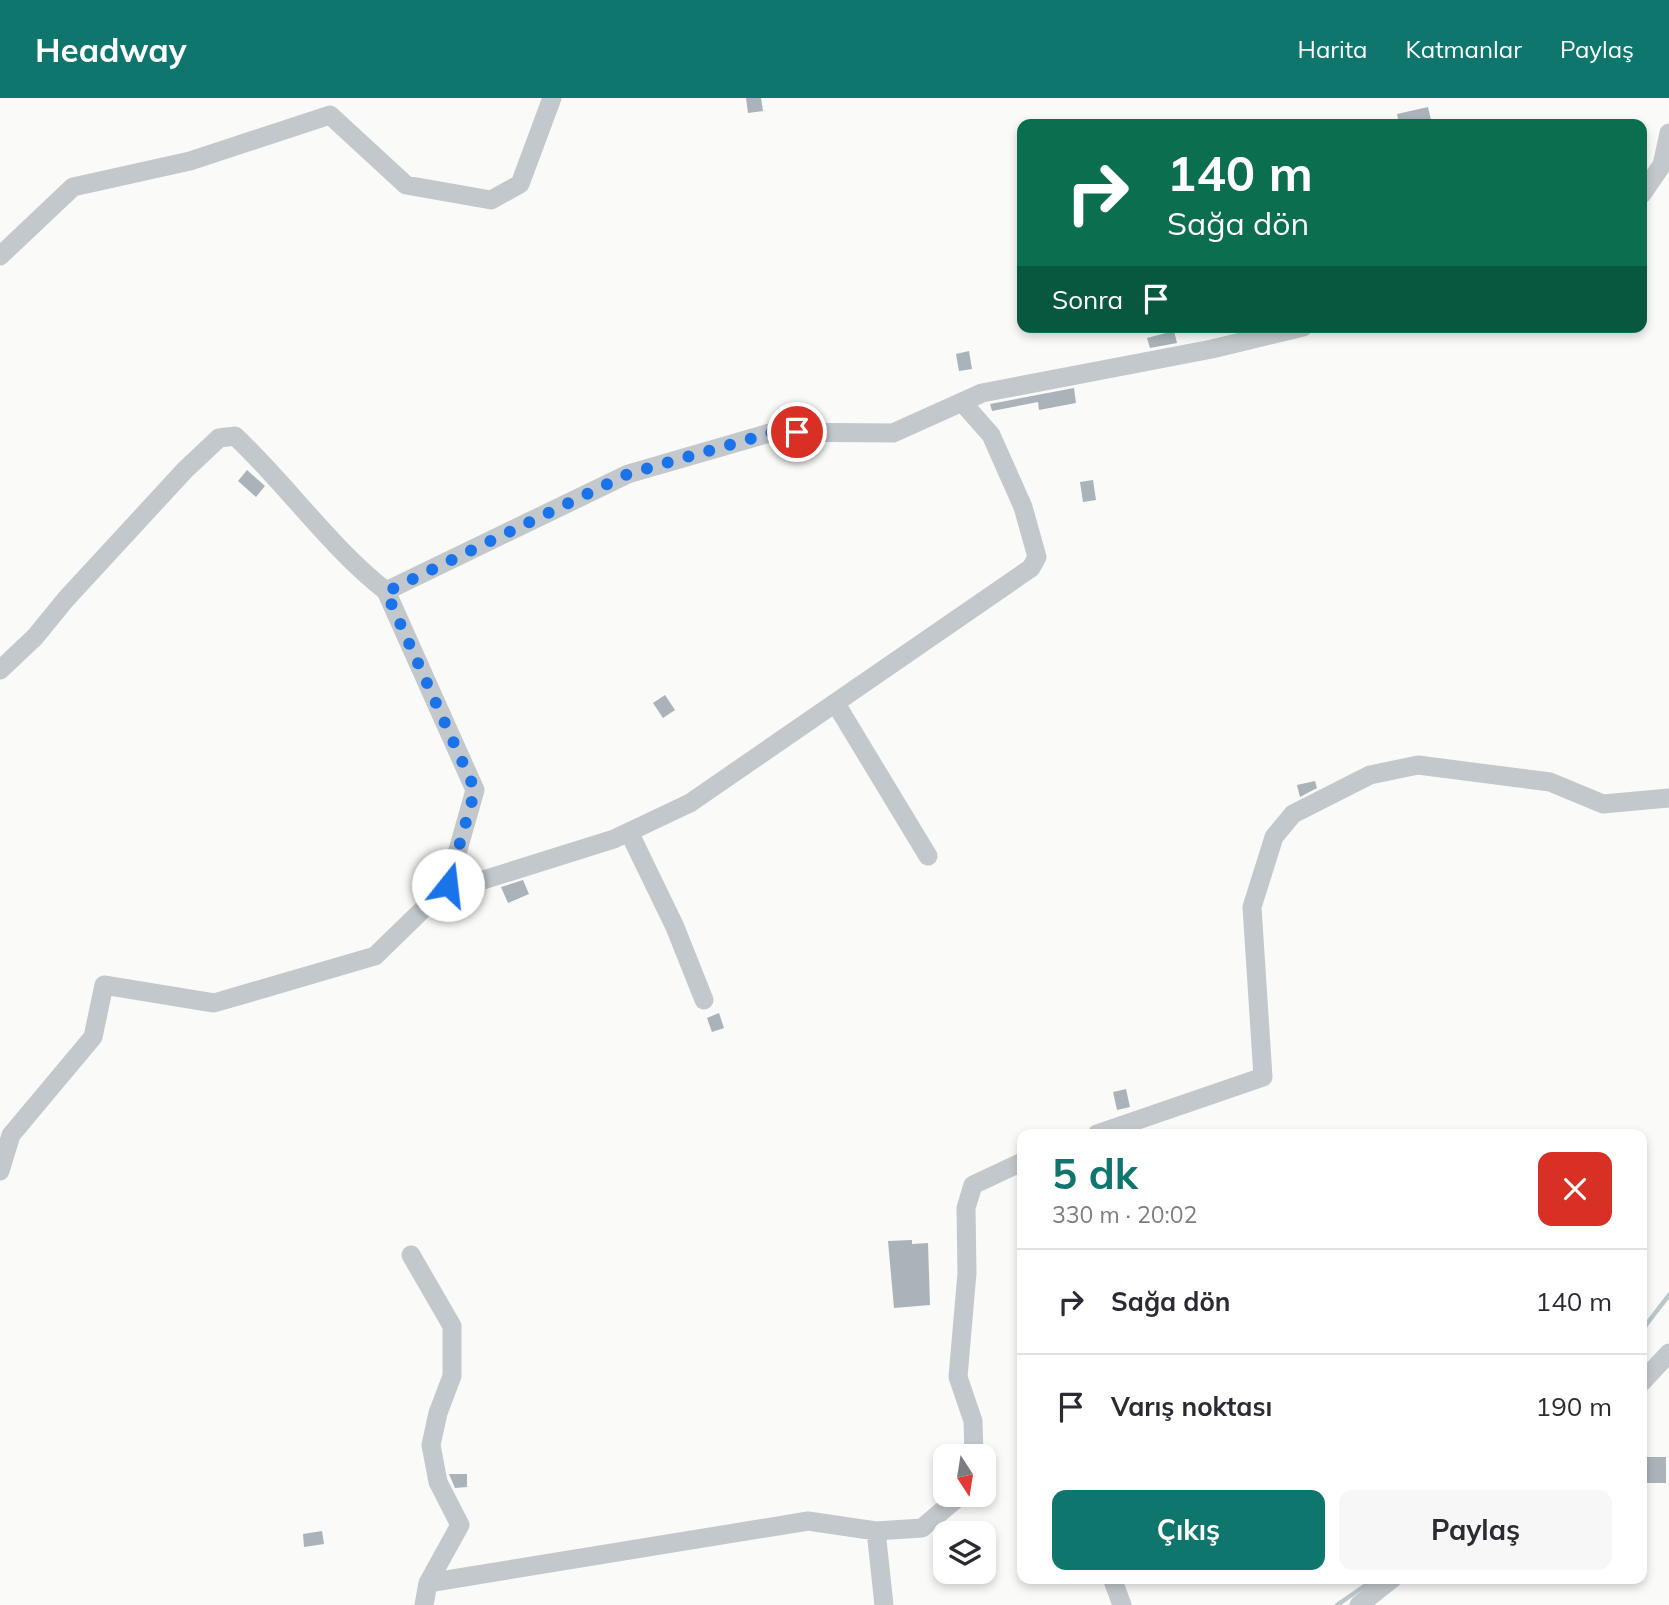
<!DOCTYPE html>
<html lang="tr">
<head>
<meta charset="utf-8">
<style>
	body { margin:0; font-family:Mulish,sans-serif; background:#f7f7f7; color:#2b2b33; height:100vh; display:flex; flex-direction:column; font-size:26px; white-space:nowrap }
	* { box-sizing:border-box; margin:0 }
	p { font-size:23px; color:#7c7c81 }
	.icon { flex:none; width:38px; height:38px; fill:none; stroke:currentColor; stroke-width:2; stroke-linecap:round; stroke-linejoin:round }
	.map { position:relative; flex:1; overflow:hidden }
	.drawer { position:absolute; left:1017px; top:1031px; width:630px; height:455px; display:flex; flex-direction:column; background:#fff; border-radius:14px; box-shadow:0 4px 10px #0003 }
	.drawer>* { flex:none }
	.hud { position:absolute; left:1017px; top:21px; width:630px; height:214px; border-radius:14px; box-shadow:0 4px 10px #0003; background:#0b6e4f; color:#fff; overflow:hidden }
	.needle { width:46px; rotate:168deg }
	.tools { position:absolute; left:933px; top:1346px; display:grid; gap:14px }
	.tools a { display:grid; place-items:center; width:63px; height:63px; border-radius:14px; background:#fff; box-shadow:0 4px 10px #0003; font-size:35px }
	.pin { position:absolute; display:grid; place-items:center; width:60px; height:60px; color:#fff; margin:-30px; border:4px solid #fff; border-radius:50%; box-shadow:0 2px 7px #0007 }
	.me { position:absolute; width:77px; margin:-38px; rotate:16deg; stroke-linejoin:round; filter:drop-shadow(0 0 5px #0008) }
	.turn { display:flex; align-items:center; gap:24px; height:147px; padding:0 35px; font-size:32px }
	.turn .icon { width:91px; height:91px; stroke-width:2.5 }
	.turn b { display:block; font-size:49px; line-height:60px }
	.then { display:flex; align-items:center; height:66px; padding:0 35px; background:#0003; gap:14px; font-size:26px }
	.round { display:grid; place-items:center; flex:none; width:74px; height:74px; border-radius:14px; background:#f7f7f7 }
	.summary { display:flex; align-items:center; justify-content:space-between; height:119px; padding:0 35px }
	h1 { font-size:42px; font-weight:700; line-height:52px; color:#0f766e }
	.action { display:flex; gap:14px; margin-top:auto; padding:14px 35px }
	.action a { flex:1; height:80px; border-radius:14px; background:#0f766e; color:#fff; font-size:28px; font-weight:700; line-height:80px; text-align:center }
	.action a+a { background:#f7f7f7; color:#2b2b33 }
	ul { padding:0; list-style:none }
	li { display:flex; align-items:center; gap:21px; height:105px; padding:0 35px; border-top:2px solid #e1e1e2 }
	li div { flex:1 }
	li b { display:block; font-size:26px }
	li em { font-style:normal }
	header { display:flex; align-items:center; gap:42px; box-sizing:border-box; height:98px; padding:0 35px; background:#0f766e; color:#fff }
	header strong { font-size:33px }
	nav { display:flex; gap:38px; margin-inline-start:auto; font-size:24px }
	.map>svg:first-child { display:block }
</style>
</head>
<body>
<header>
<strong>Headway</strong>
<nav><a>Harita</a><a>Katmanlar</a><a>Paylaş</a></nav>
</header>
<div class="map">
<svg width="1669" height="1507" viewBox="0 0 1669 1507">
	<rect width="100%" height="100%" fill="#fafaf8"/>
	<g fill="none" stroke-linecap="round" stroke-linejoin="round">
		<path stroke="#bbc7cb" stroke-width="4.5" d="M 1642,1232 L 1669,1197
			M 1337,1507 L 1376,1480"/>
	</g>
	<path fill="#aab3b9" d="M 746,0 L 761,0 L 763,13 L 748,15 Z
		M 1428,9 L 1432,26 L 1399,26 L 1397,16 Z
		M 1174,233 L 1177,245 L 1150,250 L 1147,240 Z
		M 969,253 L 972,271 L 959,273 L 956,256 Z
		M 1074,290 L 1076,305 L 1039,312 L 1038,304 L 992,313 L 990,306 Z
		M 247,372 L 265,388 L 256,399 L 238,383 Z
		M 1093,382 L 1096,402 L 1083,404 L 1080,384 Z
		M 665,597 L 675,612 L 663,620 L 653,605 Z
		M 1315,683 L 1317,690 L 1300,699 L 1297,687 Z
		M 523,782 L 529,796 L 508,805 L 501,789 Z
		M 467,797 L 472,811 L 459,816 L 453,799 Z
		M 719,915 L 724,930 L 712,934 L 707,920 Z
		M 1126,991 L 1130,1009 L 1117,1012 L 1113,994 Z
		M 912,1142 L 912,1146 L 928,1145 L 930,1207 L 894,1210 L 888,1143 Z
		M 1644,1359 L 1666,1359 L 1666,1385 L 1644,1385 Z
		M 449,1376 L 467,1376 L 467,1389 L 455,1390 Z
		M 322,1433 L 324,1446 L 304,1449 L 303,1436 Z"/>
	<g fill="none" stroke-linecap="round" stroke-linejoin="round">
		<path stroke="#c3c8cc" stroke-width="19" d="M 1642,96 L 1662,67 L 1669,35
			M 0,158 L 73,89 L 190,63 L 330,17 L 406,87 L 491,102 L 520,86 L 552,0
			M 386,493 L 628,376 L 773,334 L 893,335 L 982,295 L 1212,251 L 1303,229
			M 0,572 L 35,539 L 66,501 L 185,372 L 219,340 L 235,338 C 287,387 330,449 386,493 L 475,692 L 448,787 L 375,858 L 214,905 L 104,887 L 93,939 L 11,1037 L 0,1073
			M 836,606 L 928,758
			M 629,734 L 675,829 L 704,902
			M 448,787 L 480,783 L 614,741 L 690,705 L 1031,470 L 1037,459 L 1023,409 L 991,337 L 962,304
			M 1097,1036 L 1263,979 L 1252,809 L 1274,739 L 1293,716 L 1370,677 L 1418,667 L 1550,684 L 1603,706 L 1669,700
			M 411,1157 L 452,1228 L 452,1278 L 438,1315 L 431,1347 L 438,1384 L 460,1427 L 428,1485
			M 1642,1284 L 1669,1255
			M 974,1358 L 973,1323 L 958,1279 L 967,1175 L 966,1110 L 973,1087 L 1022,1064
			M 876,1433 L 884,1507
			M 1112,1480 L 1122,1507
			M 424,1507 L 428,1485 L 808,1423 L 876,1433 L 922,1430 L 962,1396
			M 1359,1507 L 1393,1480"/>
	</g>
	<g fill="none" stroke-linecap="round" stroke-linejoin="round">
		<path stroke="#1a73e8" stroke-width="12" stroke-dasharray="0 21.6" d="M 448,787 L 475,692 L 386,494 L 628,376 L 774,334 L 797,334"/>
	</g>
</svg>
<div class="tools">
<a><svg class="needle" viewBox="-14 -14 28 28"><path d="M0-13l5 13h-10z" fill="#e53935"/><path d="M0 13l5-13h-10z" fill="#7c7c81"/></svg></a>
<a><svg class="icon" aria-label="layers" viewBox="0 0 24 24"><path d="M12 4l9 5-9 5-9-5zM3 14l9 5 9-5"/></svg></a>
</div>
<div class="pin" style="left:797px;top:334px;background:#d93025"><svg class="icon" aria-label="arrive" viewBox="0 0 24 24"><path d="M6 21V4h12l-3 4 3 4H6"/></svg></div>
<svg class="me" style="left:448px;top:787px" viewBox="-20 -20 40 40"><circle r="19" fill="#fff"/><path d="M0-13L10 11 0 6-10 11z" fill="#1a73e8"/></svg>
<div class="hud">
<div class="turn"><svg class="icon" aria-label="right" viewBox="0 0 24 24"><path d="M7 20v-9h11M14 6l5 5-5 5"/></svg><div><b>140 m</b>Sağa dön</div></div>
<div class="then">Sonra<svg class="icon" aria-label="arrive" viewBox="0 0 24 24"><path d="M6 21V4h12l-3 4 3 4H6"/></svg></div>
</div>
<section class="drawer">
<div class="summary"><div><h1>5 dk</h1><p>330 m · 20:02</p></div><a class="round" style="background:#d93025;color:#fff"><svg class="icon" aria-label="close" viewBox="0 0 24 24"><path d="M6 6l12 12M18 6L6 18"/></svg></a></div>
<ul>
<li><svg class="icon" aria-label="right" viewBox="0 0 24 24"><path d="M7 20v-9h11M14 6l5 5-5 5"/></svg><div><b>Sağa dön</b></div><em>140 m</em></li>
<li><svg class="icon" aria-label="arrive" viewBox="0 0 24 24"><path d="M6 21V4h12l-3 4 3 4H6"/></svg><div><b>Varış noktası</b></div><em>190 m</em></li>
</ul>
<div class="action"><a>Çıkış</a><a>Paylaş</a></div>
</section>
</div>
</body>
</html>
